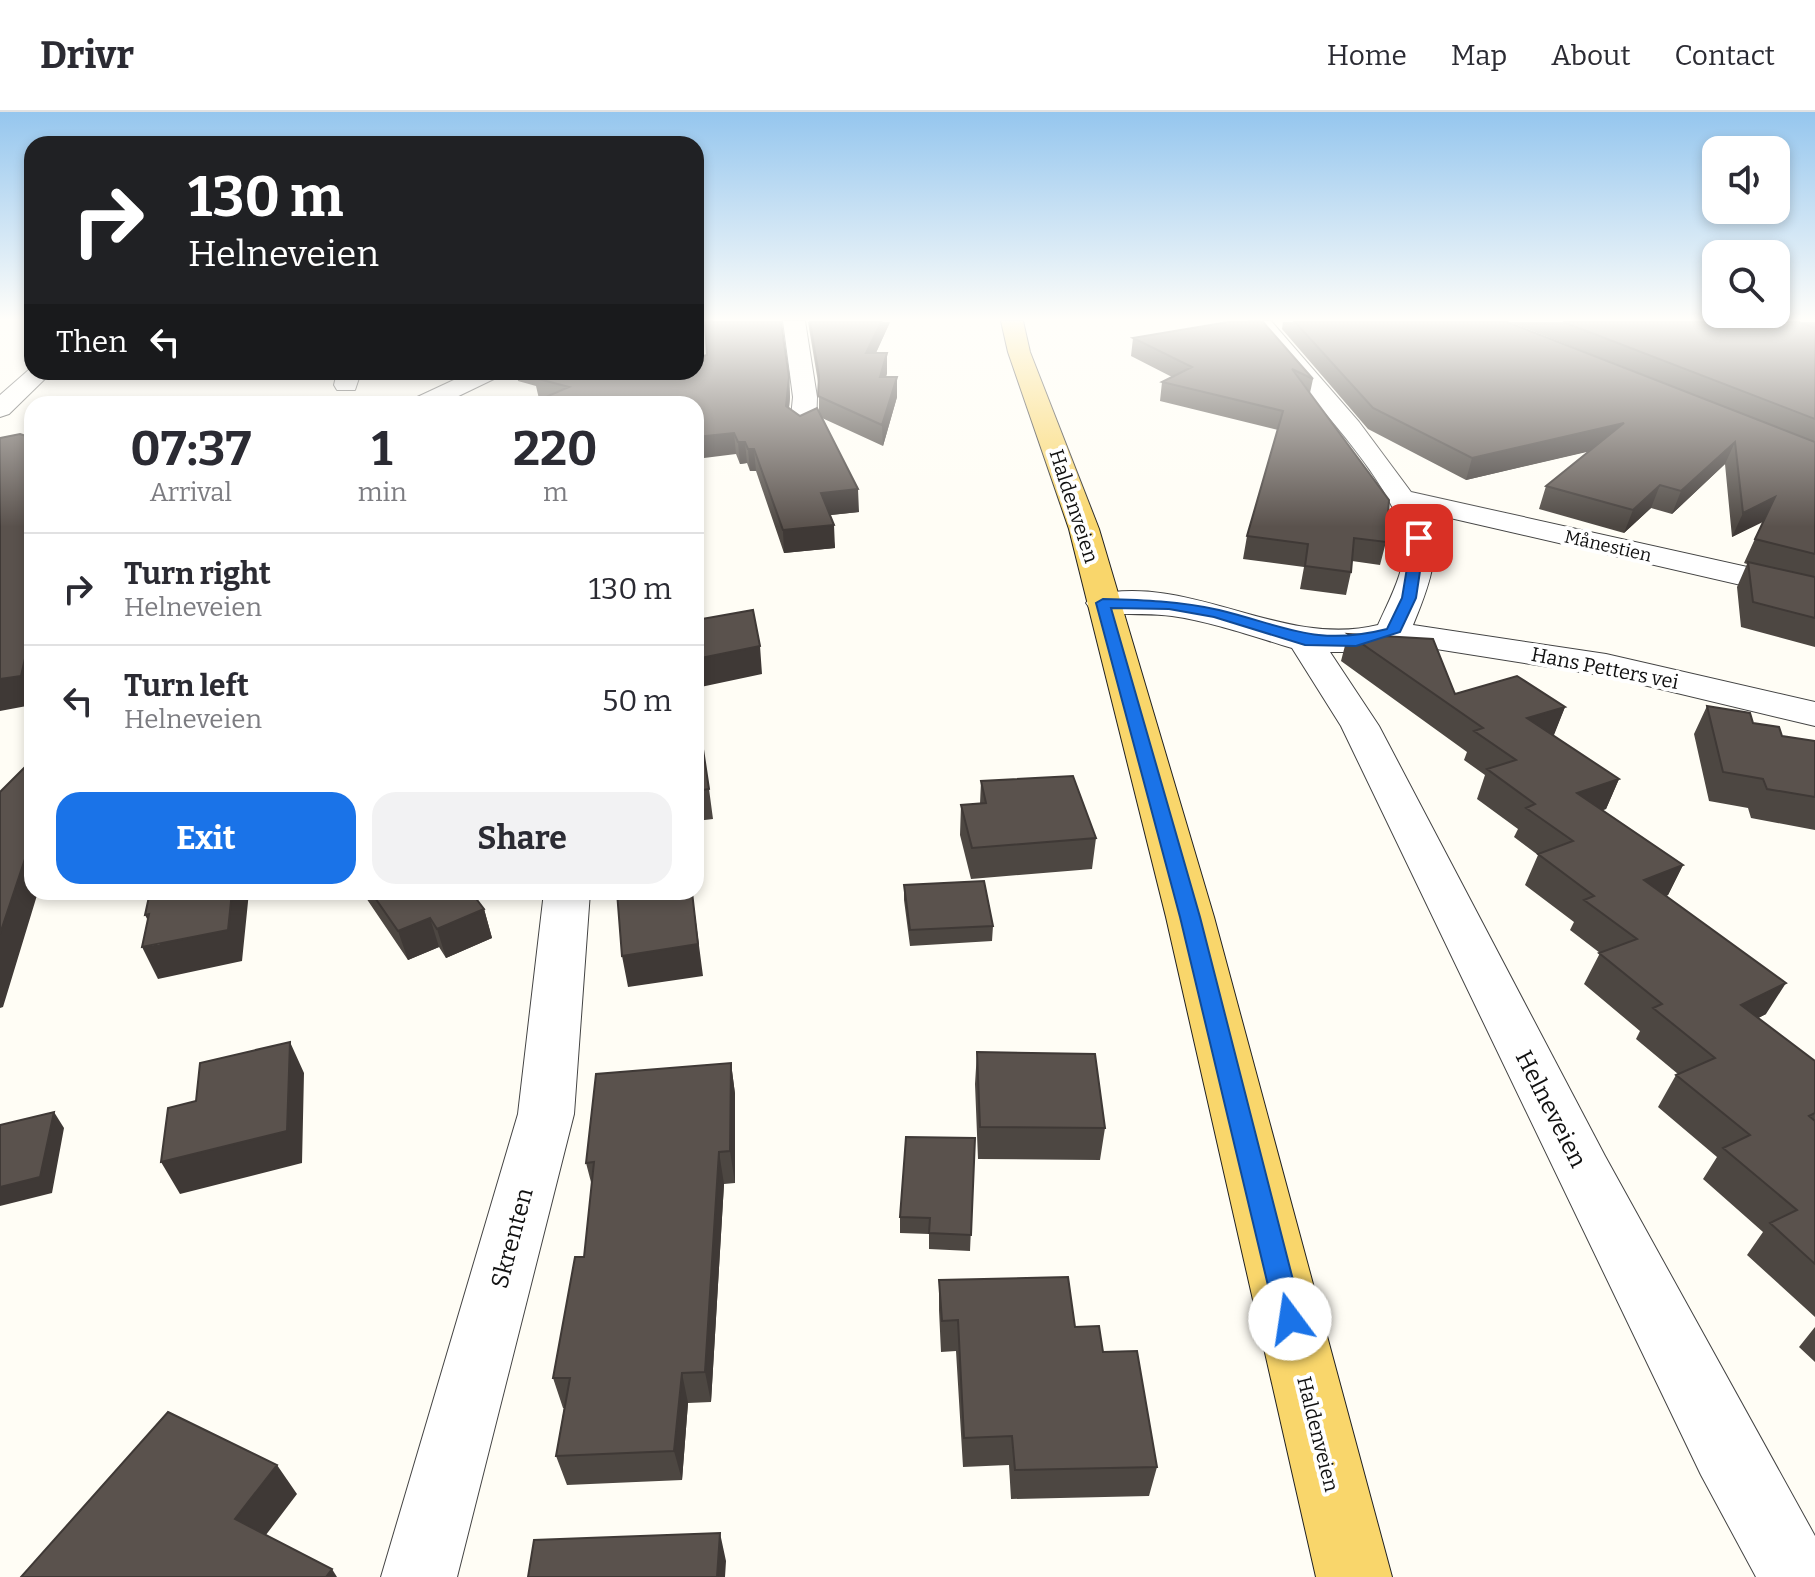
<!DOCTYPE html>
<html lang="en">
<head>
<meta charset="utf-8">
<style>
	body { margin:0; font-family:Bitter,serif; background:#f2f2f3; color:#2b2b33; height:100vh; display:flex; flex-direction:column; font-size:30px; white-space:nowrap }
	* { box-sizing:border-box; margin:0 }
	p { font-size:26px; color:#7c7c81 }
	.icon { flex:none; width:44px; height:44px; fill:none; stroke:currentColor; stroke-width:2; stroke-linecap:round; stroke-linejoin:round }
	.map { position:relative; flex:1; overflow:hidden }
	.details { position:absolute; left:24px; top:284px; width:680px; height:504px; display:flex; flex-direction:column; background:#fff; border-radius:24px; box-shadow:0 4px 12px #0003 }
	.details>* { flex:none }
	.guide { position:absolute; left:24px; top:24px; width:680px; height:244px; border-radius:24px; box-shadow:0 4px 12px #0003; background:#202124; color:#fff; overflow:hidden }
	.fabs { position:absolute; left:1702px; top:24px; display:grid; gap:16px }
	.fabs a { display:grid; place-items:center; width:88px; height:88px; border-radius:16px; background:#fff; box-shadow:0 4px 12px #0003; font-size:40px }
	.pin { position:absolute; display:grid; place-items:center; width:68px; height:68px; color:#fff; margin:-34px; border-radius:16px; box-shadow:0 4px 12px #0006 }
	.me { position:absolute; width:88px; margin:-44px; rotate:346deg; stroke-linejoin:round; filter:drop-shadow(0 0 6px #0008) }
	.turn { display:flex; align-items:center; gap:28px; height:168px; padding:0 32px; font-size:36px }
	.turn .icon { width:104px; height:104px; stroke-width:2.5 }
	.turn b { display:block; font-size:56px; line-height:68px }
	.then { display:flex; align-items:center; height:76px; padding:0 32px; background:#0003; gap:16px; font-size:30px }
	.eta { display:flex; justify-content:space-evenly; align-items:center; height:136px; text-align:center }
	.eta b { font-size:48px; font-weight:700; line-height:56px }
	.action { display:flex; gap:16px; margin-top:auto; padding:16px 32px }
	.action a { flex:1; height:92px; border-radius:24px; background:#1a73e8; color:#fff; font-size:32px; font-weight:700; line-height:92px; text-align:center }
	.action a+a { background:#f2f2f3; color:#2b2b33 }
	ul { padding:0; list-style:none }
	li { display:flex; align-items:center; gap:24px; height:112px; padding:0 32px; border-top:2px solid #e1e1e2 }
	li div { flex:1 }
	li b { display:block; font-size:30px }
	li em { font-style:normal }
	header { display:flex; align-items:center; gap:48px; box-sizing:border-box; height:112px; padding:0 40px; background:#fff; border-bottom:2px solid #e1e1e2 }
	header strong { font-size:38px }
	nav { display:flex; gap:44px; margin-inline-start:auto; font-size:28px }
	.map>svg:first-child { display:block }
</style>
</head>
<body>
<header>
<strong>Drivr</strong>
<nav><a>Home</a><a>Map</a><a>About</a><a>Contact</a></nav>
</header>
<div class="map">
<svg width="1815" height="1465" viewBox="0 0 1815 1465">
	<rect width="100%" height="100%" fill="#fffdf5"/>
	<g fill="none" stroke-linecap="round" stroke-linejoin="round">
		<g stroke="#444" stroke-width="2">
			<path id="minor" d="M 696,209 L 712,209 L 696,218 Z
				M 783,209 L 805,209 L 817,285 L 816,315 L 803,323 L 790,315 L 793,285 Z
				M 1249,209 L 1271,209 L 1359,310 L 1411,380 L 1815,470 L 1815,490 L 1424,400 C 1445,437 1428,476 1413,513 L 1606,542 L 1815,590 L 1815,614 L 1606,564 L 1392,530 L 1356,540 L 1330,540 L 1379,614 L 1605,1044 L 1815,1424 L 1815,1465 L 1756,1465 L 1701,1363 L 1341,614 L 1292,536 C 1252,524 1213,510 1172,504 C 1145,500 1117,505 1091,498 L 1086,491 L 1091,484 C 1189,459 1281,537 1378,513 C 1389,488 1409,453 1403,425 C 1391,361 1288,265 1249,209 Z
				M 32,255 L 32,260 L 52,260 L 9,302 L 0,305 L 0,283 Z
				M 337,260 L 361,260 L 355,278 L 337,278 L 334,273 Z
				M 471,260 L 502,260 L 498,265 L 442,292 L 409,292 L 413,287 Z
				M 544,780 L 590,780 L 574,1002 L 457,1465 L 381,1465 L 518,1002 Z"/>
		</g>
		<g stroke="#222" stroke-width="2">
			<path id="primary" d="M 1001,209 L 1023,209 L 1030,240 L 1099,417 L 1214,805 L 1392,1465 L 1316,1465 L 1166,805 L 1069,417 L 1008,240 Z"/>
		</g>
		<use href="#minor" fill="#fff" fill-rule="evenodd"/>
		<use href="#primary" fill="#f9d66b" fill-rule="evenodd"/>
	</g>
	<path fill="#4d4742" d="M 808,210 L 890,210 L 876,241 L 887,261 L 886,265 L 897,285 L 883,334 L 822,306 L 859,400 L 830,403 L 835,436 L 784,441 L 756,359 L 750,359 L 747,351 L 740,352 L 736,342 L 539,287 L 536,274 L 518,269 L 517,260 L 621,260 L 621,265 L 789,265 L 790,285 L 789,296 L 800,304 L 819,301 L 819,276 Z
		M 1228,210 L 1313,267 L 1310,281 L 1386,430 L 1380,453 L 1352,449 L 1351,460 L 1346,483 L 1300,477 L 1304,455 L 1243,447 L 1247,424 L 1278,318 L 1160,289 L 1162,270 L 1172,265 L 1131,244 L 1133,226 Z
		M 1283,210 L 1507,210 L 1595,244 L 1510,210 L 1815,210 L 1815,535 L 1741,515 L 1737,475 L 1747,452 L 1744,451 L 1763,409 L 1732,425 L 1725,352 L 1672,402 L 1651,396 L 1624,421 L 1539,397 L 1546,374 L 1589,339 L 1466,368 L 1368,317 L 1282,217 Z
		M 1348,522 L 1455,582 L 1565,595 L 1553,624 L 1619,667 L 1606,697 L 1602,698 L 1683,753 L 1668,783 L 1666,784 L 1766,902 L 1758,906 L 1815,949 L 1815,1205 L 1747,1143 L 1763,1120 L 1703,1067 L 1717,1045 L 1658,995 L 1676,963 L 1678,962 L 1636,927 L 1640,919 L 1584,872 L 1600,841 L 1570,818 L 1574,810 L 1525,773 L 1538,743 L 1514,725 L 1518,717 L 1477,687 L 1485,663 L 1464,648 L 1467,640 L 1341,549 Z
		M 1707,594 L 1753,611 L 1782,624 L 1815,629 L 1815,718 L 1751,706 L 1748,696 L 1709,689 L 1694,622 Z
		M 696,624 L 709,677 L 713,707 L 696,709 Z
		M 981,669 L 1096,726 L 1092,757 L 971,767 L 960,723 L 961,693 L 980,692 Z
		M 904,773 L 993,814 L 992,829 L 910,834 L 904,788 Z
		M 362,780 L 471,780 L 484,797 L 492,826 L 446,846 L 439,835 L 408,848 Z
		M 977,940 L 1105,1016 L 1100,1048 L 978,1047 L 975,972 Z
		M 731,951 L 735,982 L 735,1071 L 724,1072 L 711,1290 L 688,1291 L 682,1368 L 567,1373 L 556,1344 L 564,1296 L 563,1296 L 553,1266 L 584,1145 L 592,1074 L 586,1051 Z
		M 975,1026 L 970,1139 L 929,1137 L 929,1122 L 900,1121 L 900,1105 Z
		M 939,1168 L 1075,1215 L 1103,1240 L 1157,1355 L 1149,1384 L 1011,1387 L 1009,1353 L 963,1355 L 956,1239 L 941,1240 L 939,1198 Z
		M 1815,1215 L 1815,1250 L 1799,1235 Z"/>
	<path fill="#3f3936" d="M 881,210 L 890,210 L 867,260 L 866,241 Z
		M 887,241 L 887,261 L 880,285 L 880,265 Z
		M 789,265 L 790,285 L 787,315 L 786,294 Z
		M 897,265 L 897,285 L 883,334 L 882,313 Z
		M 1624,311 L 1617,333 L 1466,368 L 1472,346 Z
		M 734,321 L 736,342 L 696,347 L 696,325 Z
		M 738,330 L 745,330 L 747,351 L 740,352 Z
		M 1735,330 L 1725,352 L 1672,402 L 1681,379 Z
		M 748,337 L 754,337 L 756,359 L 750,359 Z
		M 1660,373 L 1651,396 L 1624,421 L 1633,398 Z
		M 858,377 L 859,400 L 822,404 L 821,381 Z
		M 1775,385 L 1765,409 L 1732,425 L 1743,401 Z
		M 834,413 L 835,436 L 784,441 L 783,418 Z
		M 32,516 L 32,593 L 0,599 L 0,567 Z
		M 760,534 L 762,562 L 696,576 L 696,547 Z
		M 1565,595 L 1554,623 L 1516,635 L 1527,606 Z
		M 1619,667 L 1606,697 L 1565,711 L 1577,681 Z
		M 32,746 L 32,780 L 38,780 L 3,895 L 0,896 L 0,822 L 25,747 Z
		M 1683,753 L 1668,783 L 1630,799 L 1644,768 Z
		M 232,780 L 249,780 L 242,849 L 158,867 L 142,835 L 160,832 L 145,803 Z
		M 692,780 L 703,864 L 628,875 L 622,844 Z
		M 484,797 L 492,826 L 446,846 L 437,817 Z
		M 430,806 L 439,835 L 408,848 L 398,819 Z
		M 1786,871 L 1766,902 L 1722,925 L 1741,893 Z
		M 290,930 L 304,961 L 302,1051 L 180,1082 L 161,1050 Z
		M 731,951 L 735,982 L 735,1071 L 730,1039 Z
		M 54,1000 L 64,1016 L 52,1081 L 0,1094 L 0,1075 Z
		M 719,1040 L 724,1072 L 711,1290 L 705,1260 Z
		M 682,1261 L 688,1291 L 682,1368 L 674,1339 Z
		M 277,1353 L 297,1382 L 256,1436 L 235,1407 Z
		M 720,1421 L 726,1449 L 725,1465 L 717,1465 Z
		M 332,1457 L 337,1465 L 326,1465 Z"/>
	<path fill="#5a524d" stroke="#3f3936" stroke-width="2" d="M 705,210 L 781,210 L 789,265 L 786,294 L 800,304 L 817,296 L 858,377 L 821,381 L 834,413 L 783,418 L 754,337 L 748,337 L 745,330 L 738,330 L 734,321 L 696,325 L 696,292 L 542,292 L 541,287 L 569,275 L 535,266 L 551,260 L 616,260 L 616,266 L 640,260 L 696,260 L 696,246 L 707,243 Z
		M 810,210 L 881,210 L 866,241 L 887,241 L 880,265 L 897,265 L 882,313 L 818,284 L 819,264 Z
		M 1228,210 L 1263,210 L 1313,267 L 1292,257 L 1389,388 L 1386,430 L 1354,426 L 1351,460 L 1305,454 L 1308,432 L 1247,424 L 1283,299 L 1162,270 L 1192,255 L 1133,226 Z
		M 1295,210 L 1507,210 L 1815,330 L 1815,442 L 1755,427 L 1775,385 L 1743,401 L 1735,330 L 1681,379 L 1660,373 L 1633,398 L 1546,374 L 1624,311 L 1472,346 L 1373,296 Z
		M 1563,210 L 1799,210 L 1815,216 L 1815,307 Z
		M 20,322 L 32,326 L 32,516 L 21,564 L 0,567 L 0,326 Z
		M 1748,450 L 1815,465 L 1815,506 L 1753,490 Z
		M 753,498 L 760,534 L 696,547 L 696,508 Z
		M 1348,522 L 1433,527 L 1455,582 L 1517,564 L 1565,595 L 1527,606 L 1619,667 L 1577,681 L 1683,753 L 1644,768 L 1786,871 L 1741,893 L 1815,949 L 1815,1001 L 1809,1004 L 1815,1009 L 1815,1152 L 1770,1111 L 1797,1098 L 1723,1036 L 1750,1023 L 1676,963 L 1715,946 L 1653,896 L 1662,892 L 1599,841 L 1637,827 L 1584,788 L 1594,784 L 1538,742 L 1573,729 L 1526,696 L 1535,692 L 1487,657 L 1516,648 L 1474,619 L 1483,616 Z
		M 1707,594 L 1750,601 L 1753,611 L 1779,615 L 1782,624 L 1815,629 L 1815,685 L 1767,677 L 1763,667 L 1723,660 Z
		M 696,624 L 701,624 L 709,677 L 696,679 Z
		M 32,648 L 32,746 L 25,747 L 0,822 L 0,680 Z
		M 1073,664 L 1096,726 L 972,736 L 961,693 L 986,691 L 981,669 Z
		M 984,769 L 993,814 L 910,818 L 904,773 Z
		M 150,780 L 232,780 L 228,818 L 142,835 L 149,802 L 145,803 Z
		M 371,780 L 471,780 L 484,797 L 437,817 L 430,806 L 398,819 Z
		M 617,780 L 692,780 L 698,832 L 622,844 Z
		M 290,930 L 287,1019 L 161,1050 L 168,996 L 196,989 L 200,951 Z
		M 977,940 L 1095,942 L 1105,1016 L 980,1015 Z
		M 731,951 L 730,1039 L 719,1040 L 705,1260 L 682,1261 L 674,1339 L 556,1344 L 570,1266 L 553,1266 L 575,1145 L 584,1145 L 594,1050 L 586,1051 L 596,962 Z
		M 54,1000 L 40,1065 L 0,1075 L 0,1013 Z
		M 906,1025 L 975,1026 L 971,1123 L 929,1121 L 930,1106 L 900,1105 Z
		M 1068,1165 L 1075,1215 L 1099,1214 L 1103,1240 L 1137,1239 L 1157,1355 L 1015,1358 L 1012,1324 L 964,1326 L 958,1208 L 942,1209 L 939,1168 Z
		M 168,1300 L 277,1353 L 235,1407 L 332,1457 L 326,1465 L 21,1465 Z
		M 720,1421 L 717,1465 L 528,1465 L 534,1428 Z"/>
	<linearGradient id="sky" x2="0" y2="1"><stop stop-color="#95c6ee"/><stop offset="0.5" stop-color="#fffefa"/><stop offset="1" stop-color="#fffefa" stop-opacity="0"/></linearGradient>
	<rect width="1815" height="415" fill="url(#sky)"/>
	<path fill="#1a73e8" stroke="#114b97" stroke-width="2" d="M 1419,423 L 1425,426 L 1416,486 L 1400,520 L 1356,534 L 1305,533 L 1214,505 L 1169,497 L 1111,496 L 1200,805 L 1303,1207 L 1299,1215 L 1290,1219 L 1280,1215 L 1276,1207 L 1180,805 L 1096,491 L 1103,487 C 1142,488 1180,489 1219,498 C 1285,514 1316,535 1387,517 L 1402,486 L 1412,426 Z"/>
	<g text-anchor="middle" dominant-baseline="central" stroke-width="8" stroke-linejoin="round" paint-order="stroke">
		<g font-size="18" fill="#111" stroke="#fff">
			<text transform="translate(1608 434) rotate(13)">Månestien</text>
		</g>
		<g font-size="20" fill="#111" stroke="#fff">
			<text transform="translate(1074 394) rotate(72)">Haldenveien</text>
			<text transform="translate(1605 556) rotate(11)">Hans Petters vei</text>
			<text transform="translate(1318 1322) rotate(76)">Haldenveien</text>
		</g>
		<g font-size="24" fill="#111" stroke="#fff">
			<text transform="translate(1551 997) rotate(63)">Helneveien</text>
			<text transform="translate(512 1126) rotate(-75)">Skrenten</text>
		</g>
	</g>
</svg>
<div class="fabs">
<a><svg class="icon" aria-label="sound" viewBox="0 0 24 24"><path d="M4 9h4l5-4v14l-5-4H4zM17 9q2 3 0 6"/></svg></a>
<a><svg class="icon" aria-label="search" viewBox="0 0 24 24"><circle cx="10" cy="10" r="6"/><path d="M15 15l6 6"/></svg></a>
</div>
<div class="pin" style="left:1419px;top:426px;background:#d93025"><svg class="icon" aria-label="arrive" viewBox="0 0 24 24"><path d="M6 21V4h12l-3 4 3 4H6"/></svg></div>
<svg class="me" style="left:1290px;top:1207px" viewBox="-20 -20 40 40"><circle r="19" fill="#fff"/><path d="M0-13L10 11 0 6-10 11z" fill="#1a73e8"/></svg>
<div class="guide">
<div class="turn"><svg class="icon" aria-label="right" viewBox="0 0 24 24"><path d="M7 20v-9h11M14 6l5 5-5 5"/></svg><div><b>130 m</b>Helneveien</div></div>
<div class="then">Then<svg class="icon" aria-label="left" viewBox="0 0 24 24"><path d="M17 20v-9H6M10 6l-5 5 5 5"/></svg></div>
</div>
<section class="details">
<div class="eta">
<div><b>07:37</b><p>Arrival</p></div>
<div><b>1</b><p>min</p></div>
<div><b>220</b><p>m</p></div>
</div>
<ul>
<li><svg class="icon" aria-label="right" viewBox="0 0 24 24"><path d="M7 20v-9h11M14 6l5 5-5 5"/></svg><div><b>Turn right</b><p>Helneveien</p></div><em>130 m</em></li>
<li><svg class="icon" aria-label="left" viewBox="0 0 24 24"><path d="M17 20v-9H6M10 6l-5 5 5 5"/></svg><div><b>Turn left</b><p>Helneveien</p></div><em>50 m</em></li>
</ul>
<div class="action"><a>Exit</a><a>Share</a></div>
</section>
</div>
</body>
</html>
